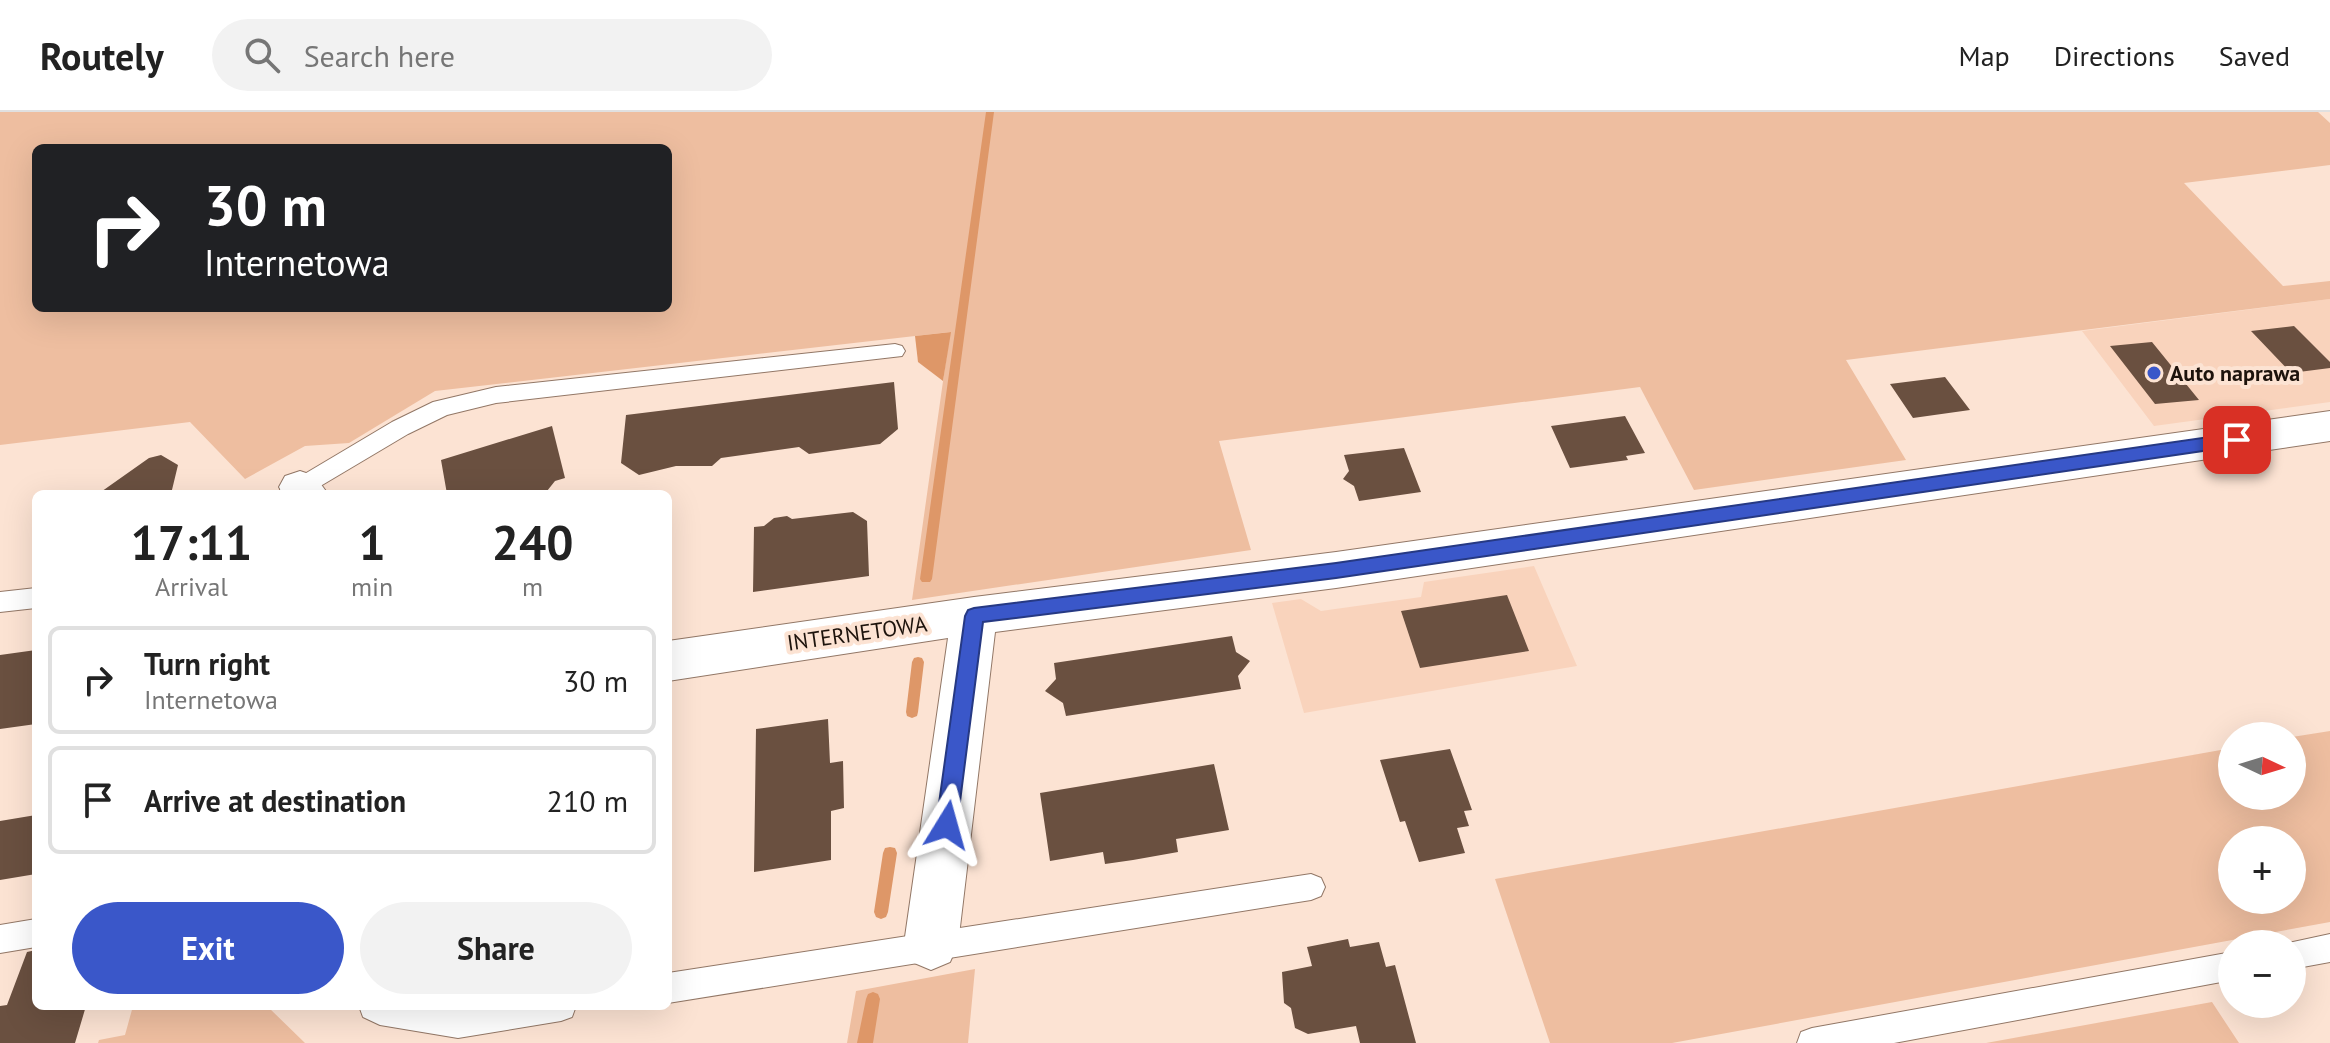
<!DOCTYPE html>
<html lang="en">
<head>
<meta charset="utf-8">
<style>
	body { margin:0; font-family:"PT Sans",sans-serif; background:#f2f2f2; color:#222; height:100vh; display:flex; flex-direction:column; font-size:30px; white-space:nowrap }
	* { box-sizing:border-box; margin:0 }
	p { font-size:26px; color:#767676 }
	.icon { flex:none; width:44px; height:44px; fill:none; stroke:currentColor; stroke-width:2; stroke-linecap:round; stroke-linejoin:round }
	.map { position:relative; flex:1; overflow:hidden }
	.side { position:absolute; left:32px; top:378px; width:640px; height:520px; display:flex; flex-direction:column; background:#fff; border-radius:12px; box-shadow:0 8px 32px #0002 }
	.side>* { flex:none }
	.top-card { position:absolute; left:32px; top:32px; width:640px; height:168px; border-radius:12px; box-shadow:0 8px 32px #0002; background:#202124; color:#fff; overflow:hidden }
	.needle { width:52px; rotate:94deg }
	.controls { position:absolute; left:2218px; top:610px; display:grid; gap:16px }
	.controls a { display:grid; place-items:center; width:88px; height:88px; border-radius:50%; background:#fff; box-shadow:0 8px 32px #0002; font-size:40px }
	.pin { position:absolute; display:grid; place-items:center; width:68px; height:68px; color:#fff; margin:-34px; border-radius:16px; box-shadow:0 4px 12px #0006 }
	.me { position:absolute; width:88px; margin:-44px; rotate:8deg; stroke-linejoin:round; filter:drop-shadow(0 0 6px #0008) }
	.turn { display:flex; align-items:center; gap:28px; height:168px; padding:0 40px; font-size:36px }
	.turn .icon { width:104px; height:104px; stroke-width:2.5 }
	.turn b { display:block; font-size:56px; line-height:68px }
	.eta { display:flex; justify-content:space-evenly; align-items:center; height:136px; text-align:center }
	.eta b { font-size:48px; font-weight:700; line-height:56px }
	.button { display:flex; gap:16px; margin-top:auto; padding:16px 40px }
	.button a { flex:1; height:92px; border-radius:48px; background:#3a57c9; color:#fff; font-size:32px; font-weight:700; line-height:92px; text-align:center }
	.button a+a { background:#f2f2f2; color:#222 }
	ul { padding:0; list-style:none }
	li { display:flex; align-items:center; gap:24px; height:108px; margin:0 16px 12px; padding:0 24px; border:4px solid #e0e0e0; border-radius:12px }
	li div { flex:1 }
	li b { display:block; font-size:30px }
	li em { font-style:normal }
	header { display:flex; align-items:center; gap:48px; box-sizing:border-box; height:112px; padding:0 40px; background:#fff; border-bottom:2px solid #e0e0e0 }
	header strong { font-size:38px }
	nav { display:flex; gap:44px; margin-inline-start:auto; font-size:28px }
	.search { width:560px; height:72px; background:#f2f2f2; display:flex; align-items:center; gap:20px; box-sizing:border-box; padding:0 28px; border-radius:44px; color:#767676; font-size:30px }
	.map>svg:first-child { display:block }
</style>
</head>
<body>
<header>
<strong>Routely</strong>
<div class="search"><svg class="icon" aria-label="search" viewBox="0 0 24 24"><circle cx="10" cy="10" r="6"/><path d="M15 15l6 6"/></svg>Search here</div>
<nav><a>Map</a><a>Directions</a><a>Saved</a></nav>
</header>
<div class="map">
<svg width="2330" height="931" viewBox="0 0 2330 931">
	<rect width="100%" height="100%" fill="#fce3d3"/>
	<path fill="#f9d3bc" d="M 2330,187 L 2330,290 L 2154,314 L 2082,219 Z
		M 1534,454 L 1577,554 L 1304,601 L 1272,491 L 1301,487 L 1321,499 L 1421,485 L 1424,470 Z"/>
	<path fill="#eebea0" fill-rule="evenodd" d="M 0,0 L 2318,0 L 2330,11 L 2330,53 L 2184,71 L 2283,174 L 2330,169 L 2330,187 L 1846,248 L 1906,348 L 1694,378 L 1640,275 L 1219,329 L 1251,438 L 912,488 L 950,220 L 435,279 L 349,331 L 305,334 L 245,367 L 190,310 L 0,333 ZM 36,36 L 668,36 L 668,196 L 36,196 Z
		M 2330,619 L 2330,810 L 1672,931 L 1550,931 L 1495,767 L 2232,636 L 2232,684 L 2292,684 L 2292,625 ZM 2232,728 L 2292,728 L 2292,788 L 2232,788 Z
		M 975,857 L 968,931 L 847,931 L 856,879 Z
		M 2212,890 L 2239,931 L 1986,931 Z
		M 133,894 L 267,894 L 305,931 L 98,931 L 99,928 L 125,923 Z"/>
	<path fill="#de9768" d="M 951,220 L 943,269 L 918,250 L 915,224 Z"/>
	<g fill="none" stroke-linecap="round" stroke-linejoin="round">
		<path fill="#de9768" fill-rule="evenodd" d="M 986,0 L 994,0 L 932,467 L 930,470 L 922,470 L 920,467 Z
			M 918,545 L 922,546 L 924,550 L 918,600 L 917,604 L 912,606 L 907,604 L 906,600 L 912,550 L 914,546 Z
			M 890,735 L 895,736 L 897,741 L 888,800 L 886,805 L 881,807 L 876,805 L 874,800 L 883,741 L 885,736 Z
			M 873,880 L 878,882 L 880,887 L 873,931 L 857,931 L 866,887 L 868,882 Z"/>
	</g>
	<path fill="#6a5040" d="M 2294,214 L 2330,250 L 2330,256 L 2291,261 L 2251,219 Z
		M 2152,230 L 2199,288 L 2155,292 L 2110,234 Z
		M 1945,265 L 1970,298 L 1913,306 L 1890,272 Z
		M 894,270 L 898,317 L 880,332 L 809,342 L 799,335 L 721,346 L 712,354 L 676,354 L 639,363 L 621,351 L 626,303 Z
		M 1625,304 L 1645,341 L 1626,344 L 1628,348 L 1570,356 L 1551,314 Z
		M 552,314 L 565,366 L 555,369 L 547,379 L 537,382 L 447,382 L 441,348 Z
		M 1404,336 L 1421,380 L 1359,389 L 1354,374 L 1343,367 L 1349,359 L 1344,343 Z
		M 161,343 L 178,353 L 171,382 L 98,382 L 149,346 Z
		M 853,400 L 867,409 L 869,464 L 753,480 L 754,415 L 764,414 L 774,406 L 787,404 L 792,407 Z
		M 1507,483 L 1529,539 L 1420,556 L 1401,499 Z
		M 1232,524 L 1236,540 L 1250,549 L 1238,564 L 1241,577 L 1066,604 L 1063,591 L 1045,579 L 1056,567 L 1054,551 Z
		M 36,538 L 36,612 L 0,617 L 0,543 Z
		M 828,607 L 830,651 L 843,649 L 844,696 L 831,699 L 831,748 L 754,760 L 756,617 Z
		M 1450,637 L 1472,698 L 1464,699 L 1469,714 L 1457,716 L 1465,741 L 1419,750 L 1405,709 L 1400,710 L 1380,648 Z
		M 1214,652 L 1229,718 L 1176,727 L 1178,740 L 1133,748 L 1105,752 L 1103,740 L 1050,749 L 1040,681 Z
		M 36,703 L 36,762 L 0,768 L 0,709 Z
		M 1348,827 L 1350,835 L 1379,830 L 1386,855 L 1395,853 L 1416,931 L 1360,931 L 1356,914 L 1308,922 L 1295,916 L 1291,896 L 1284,891 L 1282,860 L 1312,854 L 1307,835 Z
		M 36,838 L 36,894 L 86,894 L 75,931 L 0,931 L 0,894 L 7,893 L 27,840 Z"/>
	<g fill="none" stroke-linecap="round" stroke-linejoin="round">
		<g stroke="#927766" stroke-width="2">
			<path id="lane" d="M 895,232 L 902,234 L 905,239 L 902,244 L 496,291 L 447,303 L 408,322 L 307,382 L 278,382 L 281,376 L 392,310 L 433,290 L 496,275 Z
				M 36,476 L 36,496 L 0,500 L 0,480 Z
				M 1311,762 L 1321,766 L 1325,775 L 1321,784 L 1311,788 L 668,891 L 668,861 Z
				M 36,807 L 36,835 L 0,841 L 0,813 Z
				M 2330,822 L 2330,850 L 2292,857 L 2292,832 L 2284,832 Z
				M 2232,840 L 2232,868 L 1894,931 L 1797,931 L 1801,920 L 1812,916 Z
				M 359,894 L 576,894 L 572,905 L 561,909 L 458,926 L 380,913 L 363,905 Z"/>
		</g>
		<g stroke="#927766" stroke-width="2">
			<path id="street" d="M 2330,299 L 2330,329 L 1336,476 L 995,520 L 958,832 L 950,850 L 931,858 L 912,850 L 904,832 L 948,526 L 668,569 L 668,529 L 974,485 L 1336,440 Z
				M 300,359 L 315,364 L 328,382 L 283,382 L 279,375 L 285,364 Z"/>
		</g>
		<use href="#lane" fill="#fff" fill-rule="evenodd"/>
		<use href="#street" fill="#fff" fill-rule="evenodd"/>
	</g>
	<path fill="#3a57c9" stroke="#263983" stroke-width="2" d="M 2237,321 L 2245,328 L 2237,334 L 1336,466 L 983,510 L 957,713 L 954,720 L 947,722 L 939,720 L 936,713 L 965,504 L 968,498 L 974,496 L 1336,451 Z"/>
	<circle fill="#3a57c9" stroke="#fce3d3" stroke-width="3" cx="2154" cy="261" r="8"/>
	<g text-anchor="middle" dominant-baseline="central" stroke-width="8" stroke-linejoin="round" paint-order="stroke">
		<g font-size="22" font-weight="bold" fill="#1d130c" stroke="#fce3d3" text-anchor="start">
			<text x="2170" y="261">Auto naprawa</text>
		</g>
		<g font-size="22" fill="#1d130c" stroke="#fce3d3">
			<text transform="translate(857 521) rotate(-8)">INTERNETOWA</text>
		</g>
	</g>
</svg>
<div class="controls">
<a><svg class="needle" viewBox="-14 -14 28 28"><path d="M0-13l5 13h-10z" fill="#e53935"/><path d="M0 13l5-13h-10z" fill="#767676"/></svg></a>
<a>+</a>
<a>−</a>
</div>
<div class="pin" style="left:2237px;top:328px;background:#d93025"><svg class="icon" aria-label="arrive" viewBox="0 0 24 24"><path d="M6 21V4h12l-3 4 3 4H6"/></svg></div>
<svg class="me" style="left:947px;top:713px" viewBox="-20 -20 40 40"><path d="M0-17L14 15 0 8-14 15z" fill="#3a57c9" stroke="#fff" stroke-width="4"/></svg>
<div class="top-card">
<div class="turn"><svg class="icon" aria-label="right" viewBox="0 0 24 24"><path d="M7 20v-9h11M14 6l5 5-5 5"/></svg><div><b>30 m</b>Internetowa</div></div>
</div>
<section class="side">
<div class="eta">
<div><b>17:11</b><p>Arrival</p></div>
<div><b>1</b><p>min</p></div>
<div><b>240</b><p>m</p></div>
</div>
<ul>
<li><svg class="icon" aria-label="right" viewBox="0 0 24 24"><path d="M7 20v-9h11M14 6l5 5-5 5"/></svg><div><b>Turn right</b><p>Internetowa</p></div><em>30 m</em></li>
<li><svg class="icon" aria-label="arrive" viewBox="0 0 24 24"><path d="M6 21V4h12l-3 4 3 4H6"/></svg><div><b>Arrive at destination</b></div><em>210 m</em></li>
</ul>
<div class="button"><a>Exit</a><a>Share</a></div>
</section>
</div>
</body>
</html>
